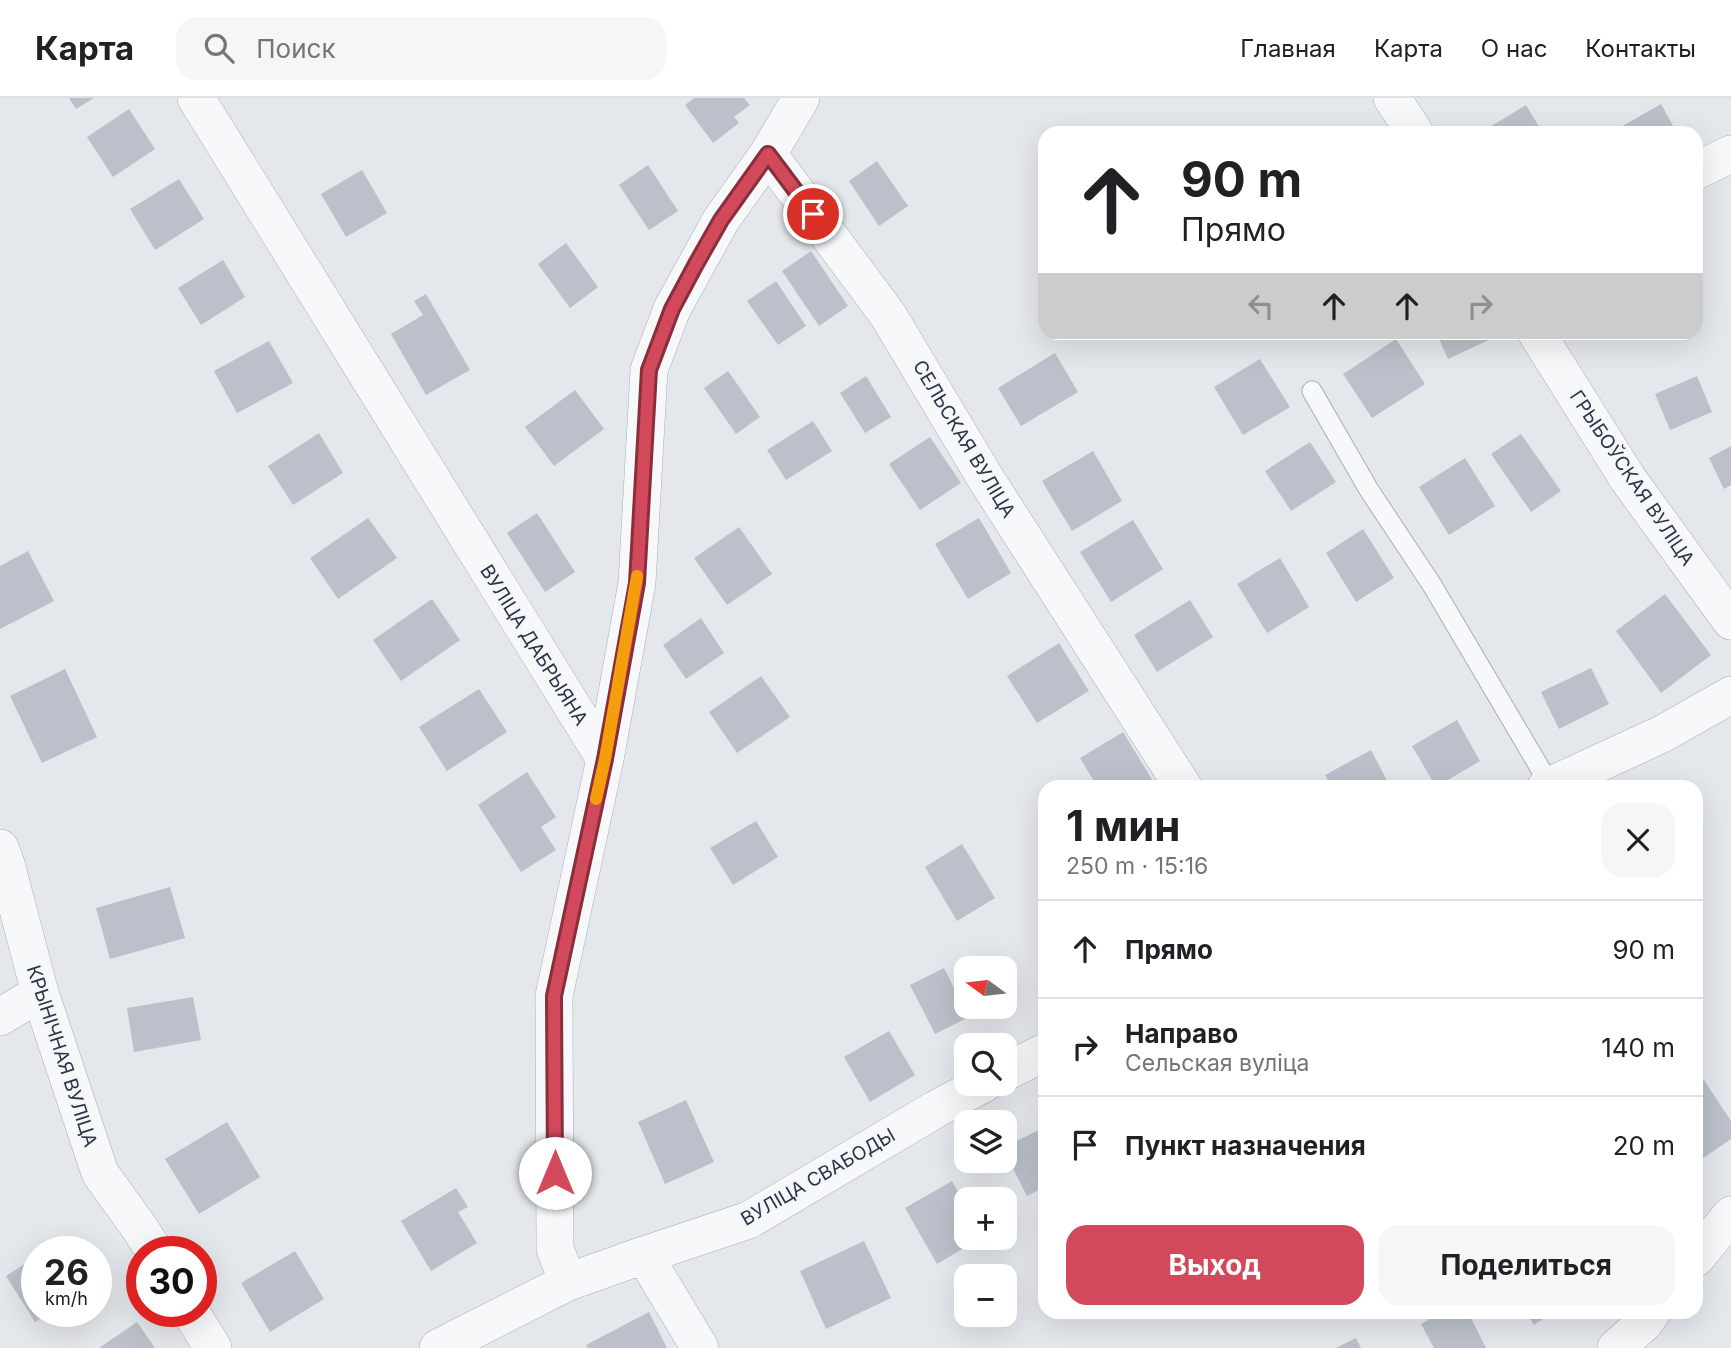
<!DOCTYPE html>
<html lang="ru">
<head>
<meta charset="utf-8">
<style>
	body { margin:0; font-family:Inter,sans-serif; background:#f6f6f6; color:#202124; height:100vh; display:flex; flex-direction:column; font-size:26px; white-space:nowrap }
	* { box-sizing:border-box; margin:0 }
	p { font-size:23px; color:#757577 }
	.icon { flex:none; width:38px; height:38px; fill:none; stroke:currentColor; stroke-width:2; stroke-linecap:round; stroke-linejoin:round }
	.map { position:relative; flex:1; overflow:hidden }
	.sheet { position:absolute; left:1038px; top:682px; width:665px; height:539px; display:flex; flex-direction:column; background:#fff; border-radius:21px; box-shadow:0 7px 28px #0002 }
	.sheet>* { flex:none }
	.top-card { position:absolute; left:1038px; top:28px; width:665px; height:214px; border-radius:21px; box-shadow:0 7px 28px #0002; background:#fff; color:#202124; overflow:hidden }
	.needle { width:46px; rotate:285deg }
	.controls { position:absolute; left:954px; top:858px; display:grid; gap:14px }
	.controls a { display:grid; place-items:center; width:63px; height:63px; border-radius:14px; background:#fff; box-shadow:0 7px 28px #0002; font-size:35px }
	.speed { position:absolute; left:21px; top:1138px; display:flex; gap:14px; font-size:35px; font-weight:700; text-align:center }
	.speed>* { display:grid; place-content:center; width:91px; height:91px; border-radius:50%; background:#fff; box-shadow:0 7px 28px #0002; line-height:1 }
	.speed small { font-size:18px; font-weight:400 }
	.speed .limit { border:10px solid #d22; background:#fff; color:#111 }
	.pin { position:absolute; display:grid; place-items:center; width:60px; height:60px; color:#fff; margin:-30px; border:4px solid #fff; border-radius:50%; box-shadow:0 2px 7px #0007 }
	.me { position:absolute; width:77px; margin:-38px; rotate:0deg; stroke-linejoin:round; filter:drop-shadow(0 0 5px #0008) }
	.turn { display:flex; align-items:center; gap:24px; height:147px; padding:0 28px; font-size:32px }
	.turn .icon { width:91px; height:91px; stroke-width:2.5 }
	.turn b { display:block; font-size:49px; line-height:60px }
	.lanes { display:flex; align-items:center; height:66px; padding:0 28px; background:#0003; justify-content:center; gap:35px; direction:ltr }
	.lanes .off { opacity:.35 }
	.round { display:grid; place-items:center; flex:none; width:74px; height:74px; border-radius:21px; background:#f6f6f6 }
	.head { display:flex; align-items:center; justify-content:space-between; height:119px; padding:0 28px }
	h1 { font-size:42px; font-weight:700; line-height:52px }
	.button { display:flex; gap:14px; margin-top:auto; padding:14px 28px }
	.button a { flex:1; height:80px; border-radius:21px; background:#d1495b; color:#fff; font-size:28px; font-weight:700; line-height:80px; text-align:center }
	.button a+a { background:#f6f6f6; color:#202124 }
	ul { padding:0; list-style:none }
	li { display:flex; align-items:center; gap:21px; height:98px; padding:0 28px; border-top:2px solid #e0e0e0 }
	li div { flex:1 }
	li b { display:block; font-size:26px }
	li em { font-style:normal }
	header { display:flex; align-items:center; gap:42px; box-sizing:border-box; height:98px; padding:0 35px; background:#fff; border-bottom:2px solid #e0e0e0 }
	header strong { font-size:33px }
	nav { display:flex; gap:38px; margin-inline-start:auto; font-size:24px }
	.search { width:490px; height:63px; background:#f6f6f6; display:flex; align-items:center; gap:18px; box-sizing:border-box; padding:0 24px; border-radius:21px; color:#757577; font-size:26px }
	.map>svg:first-child { display:block }
</style>
</head>
<body>
<header>
<strong>Карта</strong>
<div class="search"><svg class="icon" aria-label="search" viewBox="0 0 24 24"><circle cx="10" cy="10" r="6"/><path d="M15 15l6 6"/></svg>Поиск</div>
<nav><a>Главная</a><a>Карта</a><a>О нас</a><a>Контакты</a></nav>
</header>
<div class="map">
<svg width="1731" height="1250" viewBox="0 0 1731 1250">
	<rect width="100%" height="100%" fill="#e4e7ec"/>
	<path fill="#bbc0ca" d="M 69,0 L 94,0 L 76,11 Z
		M 694,0 L 744,0 L 750,7 L 734,19 L 739,25 L 713,45 L 685,7 Z
		M 1661,6 L 1677,35 L 1622,35 L 1619,30 Z
		M 1526,7 L 1543,35 L 1480,35 Z
		M 129,11 L 155,51 L 113,79 L 87,39 Z
		M 877,63 L 908,108 L 879,128 L 849,83 Z
		M 648,67 L 678,113 L 649,132 L 619,87 Z
		M 362,72 L 387,115 L 346,139 L 321,96 Z
		M 179,81 L 204,121 L 155,152 L 130,111 Z
		M 566,145 L 598,189 L 570,210 L 538,166 Z
		M 811,153 L 848,208 L 819,228 L 782,173 Z
		M 223,162 L 245,199 L 201,227 L 178,190 Z
		M 776,183 L 806,228 L 778,247 L 747,203 Z
		M 426,196 L 470,272 L 426,297 L 391,236 L 423,217 L 414,203 Z
		M 1436,234 L 1485,234 L 1489,242 L 1448,261 Z
		M 1396,241 L 1425,286 L 1372,320 L 1343,276 Z
		M 269,243 L 293,285 L 237,315 L 214,273 Z
		M 1055,255 L 1078,294 L 1021,328 L 998,290 Z
		M 1260,261 L 1290,309 L 1243,337 L 1214,289 Z
		M 728,273 L 760,319 L 736,336 L 704,290 Z
		M 866,278 L 891,319 L 865,335 L 840,295 Z
		M 1697,278 L 1712,314 L 1670,332 L 1655,296 Z
		M 575,292 L 604,331 L 554,368 L 525,329 Z
		M 813,323 L 832,353 L 786,382 L 767,352 Z
		M 319,335 L 343,375 L 293,407 L 268,368 Z
		M 1521,336 L 1561,393 L 1531,414 L 1491,356 Z
		M 930,339 L 961,385 L 920,412 L 889,366 Z
		M 1310,344 L 1336,384 L 1291,413 L 1265,373 Z
		M 1731,348 L 1731,387 L 1724,391 L 1709,360 Z
		M 1093,353 L 1122,403 L 1072,433 L 1042,383 Z
		M 1465,360 L 1495,408 L 1449,437 L 1419,389 Z
		M 537,415 L 575,474 L 545,494 L 507,435 Z
		M 368,420 L 397,460 L 338,501 L 310,460 Z
		M 979,420 L 1011,475 L 968,501 L 935,446 Z
		M 1133,422 L 1163,471 L 1111,504 L 1080,454 Z
		M 739,429 L 772,476 L 727,507 L 694,460 Z
		M 1363,431 L 1394,480 L 1356,504 L 1326,455 Z
		M 28,453 L 54,503 L 0,531 L 0,468 Z
		M 1280,460 L 1309,509 L 1267,535 L 1237,486 Z
		M 1665,496 L 1711,557 L 1661,595 L 1616,533 Z
		M 432,501 L 460,542 L 401,583 L 373,542 Z
		M 1190,502 L 1213,539 L 1157,574 L 1134,537 Z
		M 701,520 L 724,555 L 686,581 L 663,547 Z
		M 1059,545 L 1089,593 L 1037,625 L 1007,578 Z
		M 1591,570 L 1609,606 L 1559,631 L 1541,594 Z
		M 65,571 L 97,639 L 42,665 L 10,598 Z
		M 761,578 L 790,619 L 737,655 L 709,614 Z
		M 479,591 L 507,634 L 447,673 L 419,629 Z
		M 1457,622 L 1480,663 L 1436,689 L 1412,648 Z
		M 1123,634 L 1153,683 L 1143,690 L 1098,690 L 1080,660 Z
		M 1371,652 L 1391,690 L 1332,690 L 1325,677 Z
		M 527,674 L 556,719 L 541,729 L 556,752 L 521,774 L 478,707 Z
		M 756,723 L 778,759 L 733,787 L 710,750 Z
		M 962,746 L 995,800 L 957,823 L 925,769 Z
		M 170,789 L 185,840 L 110,861 L 96,810 Z
		M 944,870 L 969,919 L 935,936 L 910,887 Z
		M 193,899 L 201,942 L 134,954 L 127,910 Z
		M 889,933 L 915,977 L 870,1004 L 844,959 Z
		M 1704,982 L 1731,1023 L 1731,1041 L 1696,1065 L 1696,988 Z
		M 686,1002 L 714,1064 L 665,1086 L 638,1024 Z
		M 227,1024 L 260,1079 L 199,1116 L 165,1061 Z
		M 1045,1029 L 1045,1089 L 1027,1098 L 1004,1053 L 1004,1049 Z
		M 952,1083 L 966,1108 L 966,1139 L 982,1139 L 937,1166 L 905,1110 Z
		M 456,1090 L 468,1109 L 458,1114 L 477,1145 L 431,1173 L 401,1123 Z
		M 68,1138 L 78,1153 L 45,1153 Z
		M 864,1143 L 891,1200 L 826,1231 L 800,1173 Z
		M 295,1153 L 324,1201 L 270,1234 L 241,1185 Z
		M 37,1158 L 37,1213 L 52,1213 L 35,1224 L 6,1178 Z
		M 649,1214 L 667,1250 L 588,1250 L 586,1247 Z
		M 1443,1214 L 1468,1214 L 1486,1250 L 1434,1250 L 1421,1226 Z
		M 1526,1214 L 1553,1214 L 1534,1227 Z
		M 137,1224 L 155,1250 L 99,1250 Z
		M 1356,1240 L 1361,1250 L 1336,1250 Z"/>
	<g fill="none" stroke-linecap="round" stroke-linejoin="round">
		<g stroke="#a9aeb7" stroke-width="21">
			<path id="service" d="M 1312,293 L 1369,392 L 1432,487 L 1550,687"/>
		</g>
		<g stroke="#a9aeb7" stroke-width="38">
			<path id="minor" d="M 196,0 L 605,661 L 554,898 L 555,1151 L 568,1184 L 644,1157 L 700,1250
				M 801,0 L 768,56 L 888,217 L 986,381 L 1184,690
				M 1392,0 L 1415,35
				M 1696,73 L 1731,56
				M 1536,234 L 1628,381 L 1731,523
				M 605,661 L 637,485 L 649,272 L 672,211 L 721,122 L 768,56
				M 1545,690 L 1662,636 L 1731,597
				M 0,750 L 6,766 L 40,895 L 100,1075 L 141,1132 L 154,1153
				M 0,919 L 40,895
				M 1004,975 L 1045,954
				M 644,1157 L 749,1122 L 936,1011 L 985,985
				M 1696,1160 L 1731,1117
				M 190,1213 L 213,1250
				M 438,1250 L 568,1184
				M 1616,1250 L 1644,1225 L 1652,1214"/>
		</g>
		<use href="#service" stroke="#f7f8fa" stroke-width="19"/>
		<use href="#minor" stroke="#f7f8fa" stroke-width="37"/>
	</g>
	<g fill="none" stroke-linecap="round" stroke-linejoin="round">
		<g stroke="#882f3b" stroke-width="18">
			<path id="route" d="M 555,1075 L 554,898 L 605,661 L 637,485 L 649,272 L 672,211 L 696,166 L 721,122 L 768,56 L 813,116"/>
		</g>
		<use href="#route" stroke="#d1495b" stroke-width="12"/>
		<path stroke="#f59e0b" stroke-width="12" d="M 596,701 L 605,661 L 637,478"/>
	</g>
	<g text-anchor="middle" dominant-baseline="central" stroke-width="5" stroke-linejoin="round" paint-order="stroke">
		<g font-size="19" fill="#2b3445" stroke="#f4f6f9">
			<text transform="translate(964 341) rotate(59)">СЕЛЬСКАЯ ВУЛІЦА</text>
			<text transform="translate(1632 380) rotate(56)">ГРЫБОЎСКАЯ ВУЛІЦА</text>
			<text transform="translate(534 547) rotate(58)">ВУЛІЦА ДАБРЫЯНА</text>
			<text transform="translate(62 958) rotate(72)">КРЫНІЧНАЯ ВУЛІЦА</text>
			<text transform="translate(818 1079) rotate(-30)">ВУЛІЦА СВАБОДЫ</text>
		</g>
	</g>
</svg>
<div class="controls">
<a><svg class="needle" viewBox="-14 -14 28 28"><path d="M0-13l5 13h-10z" fill="#e53935"/><path d="M0 13l5-13h-10z" fill="#757577"/></svg></a>
<a><svg class="icon" aria-label="search" viewBox="0 0 24 24"><circle cx="10" cy="10" r="6"/><path d="M15 15l6 6"/></svg></a>
<a><svg class="icon" aria-label="layers" viewBox="0 0 24 24"><path d="M12 4l9 5-9 5-9-5zM3 14l9 5 9-5"/></svg></a>
<a>+</a>
<a>−</a>
</div>
<div class="speed"><div>26<small>km/h</small></div><div class="limit">30</div></div>
<div class="pin" style="left:813px;top:116px;background:#d93025"><svg class="icon" aria-label="arrive" viewBox="0 0 24 24"><path d="M6 21V4h12l-3 4 3 4H6"/></svg></div>
<svg class="me" style="left:555px;top:1075px" viewBox="-20 -20 40 40"><circle r="19" fill="#fff"/><path d="M0-13L10 11 0 6-10 11z" fill="#d1495b"/></svg>
<div class="top-card">
<div class="turn"><svg class="icon" aria-label="ahead" viewBox="0 0 24 24"><path d="M12 20V5M6 11l6-6 6 6"/></svg><div><b>90 m</b>Прямо</div></div>
<div class="lanes"><svg class="icon off" aria-label="left" viewBox="0 0 24 24"><path d="M17 20v-9H6M10 6l-5 5 5 5"/></svg><svg class="icon" aria-label="ahead" viewBox="0 0 24 24"><path d="M12 20V5M6 11l6-6 6 6"/></svg><svg class="icon" aria-label="ahead" viewBox="0 0 24 24"><path d="M12 20V5M6 11l6-6 6 6"/></svg><svg class="icon off" aria-label="right" viewBox="0 0 24 24"><path d="M7 20v-9h11M14 6l5 5-5 5"/></svg></div>
</div>
<section class="sheet">
<div class="head"><div><h1>1 мин</h1><p>250 m · 15:16</p></div><a class="round"><svg class="icon" aria-label="close" viewBox="0 0 24 24"><path d="M6 6l12 12M18 6L6 18"/></svg></a></div>
<ul>
<li><svg class="icon" aria-label="ahead" viewBox="0 0 24 24"><path d="M12 20V5M6 11l6-6 6 6"/></svg><div><b>Прямо</b></div><em>90 m</em></li>
<li><svg class="icon" aria-label="right" viewBox="0 0 24 24"><path d="M7 20v-9h11M14 6l5 5-5 5"/></svg><div><b>Направо</b><p>Сельская вуліца</p></div><em>140 m</em></li>
<li><svg class="icon" aria-label="arrive" viewBox="0 0 24 24"><path d="M6 21V4h12l-3 4 3 4H6"/></svg><div><b>Пункт назначения</b></div><em>20 m</em></li>
</ul>
<div class="button"><a>Выход</a><a>Поделиться</a></div>
</section>
</div>
</body>
</html>
